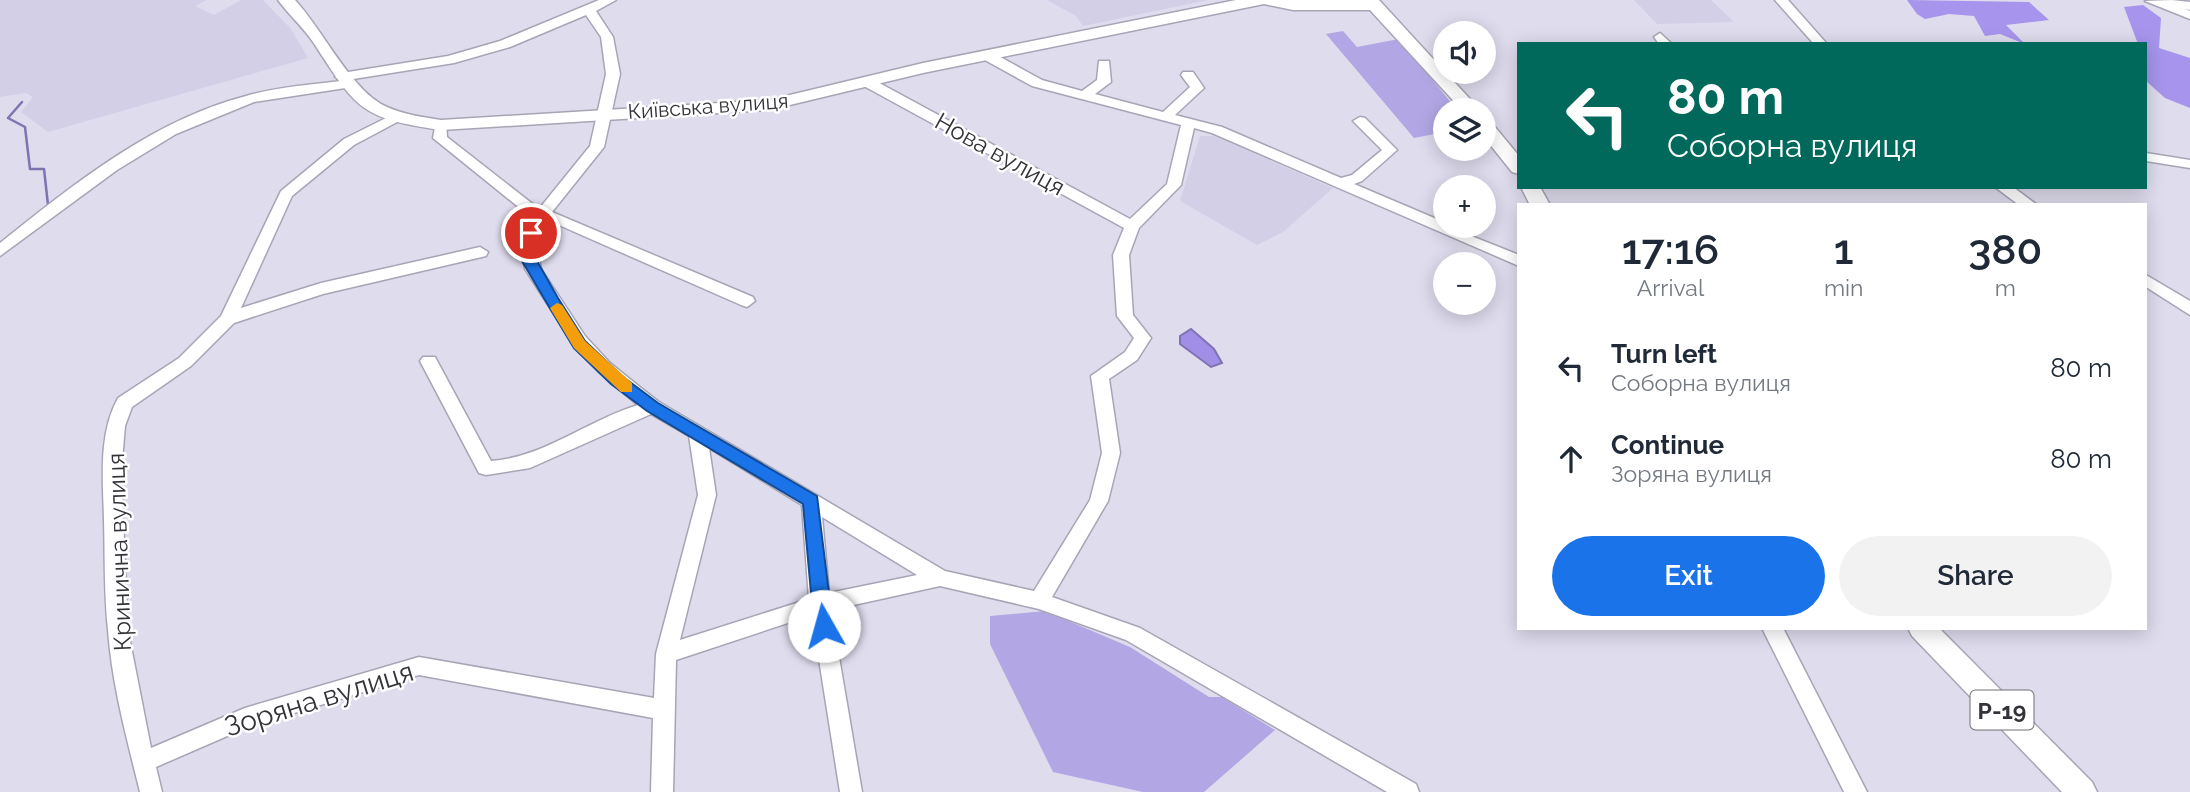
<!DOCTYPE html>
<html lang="en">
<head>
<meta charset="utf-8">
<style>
	body { margin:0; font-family:Raleway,sans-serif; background:#f2f2f3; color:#1f2937; height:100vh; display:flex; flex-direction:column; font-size:26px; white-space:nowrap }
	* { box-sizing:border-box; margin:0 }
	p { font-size:23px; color:#747a83 }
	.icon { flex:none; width:38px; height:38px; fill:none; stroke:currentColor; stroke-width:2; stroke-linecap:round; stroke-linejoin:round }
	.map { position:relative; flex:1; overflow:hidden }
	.sheet { position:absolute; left:1517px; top:203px; width:630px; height:427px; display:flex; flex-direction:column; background:#fff; border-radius:0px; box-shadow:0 4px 18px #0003 }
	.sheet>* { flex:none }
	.guide { position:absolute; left:1517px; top:42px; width:630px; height:147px; border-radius:0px; box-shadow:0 4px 18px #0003; background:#00695c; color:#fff; overflow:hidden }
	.buttons { position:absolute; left:1433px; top:21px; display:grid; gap:14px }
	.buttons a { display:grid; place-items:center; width:63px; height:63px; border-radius:50%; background:#fff; box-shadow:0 4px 18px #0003; font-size:35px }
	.pin { position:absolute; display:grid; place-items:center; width:60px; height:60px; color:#fff; margin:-30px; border:4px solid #fff; border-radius:50%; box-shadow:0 2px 7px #0007 }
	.me { position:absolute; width:77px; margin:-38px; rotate:353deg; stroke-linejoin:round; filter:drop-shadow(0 0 5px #0008) }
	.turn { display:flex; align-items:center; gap:24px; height:147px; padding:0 35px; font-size:32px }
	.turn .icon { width:91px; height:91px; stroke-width:2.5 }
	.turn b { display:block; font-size:49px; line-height:60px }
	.eta { display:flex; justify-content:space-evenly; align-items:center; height:119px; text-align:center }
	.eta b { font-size:42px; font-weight:600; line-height:49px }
	.button { display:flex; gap:14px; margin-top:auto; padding:14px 35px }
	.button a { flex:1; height:80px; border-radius:42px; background:#1a73e8; color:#fff; font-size:28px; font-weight:600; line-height:80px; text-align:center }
	.button a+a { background:#f2f2f3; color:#1f2937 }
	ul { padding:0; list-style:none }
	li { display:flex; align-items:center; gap:21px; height:91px; padding:0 35px }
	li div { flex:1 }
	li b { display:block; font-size:26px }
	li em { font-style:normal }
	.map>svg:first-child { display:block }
</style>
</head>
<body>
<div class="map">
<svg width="2190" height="792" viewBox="0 0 2190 792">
	<rect width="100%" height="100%" fill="#dedced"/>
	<path fill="#d2cfe7" d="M 0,0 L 207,0 L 195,6 L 214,15 L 241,0 L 263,0 L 291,29 L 308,58 L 48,132 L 21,112 L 33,97 L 26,93 L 0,97 Z
		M 1047,0 L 1208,0 L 1083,26 L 1076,16 Z
		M 1634,0 L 1711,0 L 1734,22 L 1657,24 Z
		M 1200,136 L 1214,136 L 1333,188 L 1283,232 L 1257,245 L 1180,201 Z"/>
	<path fill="#b2a7e4" d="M 1343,31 L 1357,47 L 1399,39 L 1457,110 L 1446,110 L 1445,132 L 1414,138 L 1326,34 Z
		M 1045,611 L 1130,647 L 1209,697 L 1222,697 L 1275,730 L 1204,792 L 1143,792 L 1053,772 L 990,644 L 990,616 Z"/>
	<path fill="#a794ec" d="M 1907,0 L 2029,2 L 2049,20 L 2006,25 L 2025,44 L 2000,34 L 1985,36 L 1974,16 L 1949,14 L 1925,19 L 1917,14 Z
		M 2143,5 L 2161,18 L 2159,48 L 2190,58 L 2190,108 L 2165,98 L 2146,81 L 2146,44 L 2138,44 L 2124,7 Z"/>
	<path fill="#a18ee6" stroke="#8073b2" stroke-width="2" d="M 1191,329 L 1214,349 L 1222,363 L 1211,367 L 1180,344 L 1180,336 Z"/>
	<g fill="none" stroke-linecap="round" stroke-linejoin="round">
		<path stroke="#8073b2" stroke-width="2.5" d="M 22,102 L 8,118 L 25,127 L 30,169 L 44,169 L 48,205"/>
		<g stroke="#a7a5b5" stroke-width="3">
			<path id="minor" d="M 599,0 L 616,0 L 596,11 L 613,37 L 620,74 L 604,147 L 552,212 L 753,297 L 755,301 L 747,307 L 741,305 L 552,222 L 545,222 L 537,247 L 541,269 L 585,336 L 610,363 L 641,388 L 659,402 L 945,571 L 1034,591 L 1090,500 L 1102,453 L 1091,376 L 1125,352 L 1134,338 L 1117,316 L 1113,255 L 1124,228 L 862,85 L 862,79 L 872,79 L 1130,219 L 1167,184 L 1181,125 L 1032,86 L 983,59 L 983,53 L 993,53 L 1042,80 L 1082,91 L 1097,80 L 1099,61 L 1109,61 L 1111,82 L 1095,94 L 1163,112 L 1190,87 L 1181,75 L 1183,72 L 1193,72 L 1204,88 L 1175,115 L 1222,127 L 1341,178 L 1352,175 L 1382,150 L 1353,121 L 1360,117 L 1365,118 L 1397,150 L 1362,181 L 1354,184 L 1446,223 L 1446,226 L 1519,255 L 1519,266 L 1212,133 L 1194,128 L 1181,185 L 1139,228 L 1129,255 L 1133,315 L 1151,338 L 1137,360 L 1109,379 L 1120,453 L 1108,501 L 1052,597 L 1140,628 L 1416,784 L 1419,792 L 1387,792 L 1126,640 L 1039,609 L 940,586 L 831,610 L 862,792 L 840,792 L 812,615 L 676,660 L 673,792 L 651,792 L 653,718 L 419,675 L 248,727 L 156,767 L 162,792 L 140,792 C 127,739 112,685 108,630 C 104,593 105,556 104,519 C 103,480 98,434 118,398 L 179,358 L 221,316 L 281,191 L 344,139 L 394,114 L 399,115 L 399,121 L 354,145 L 292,196 L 241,308 L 321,283 L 480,247 L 488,252 L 486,256 L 323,294 L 234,323 L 191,366 L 132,407 L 125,426 L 121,472 L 128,631 L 151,748 L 245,708 L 419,657 L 654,698 L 656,654 L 698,495 L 689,436 L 651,414 L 530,468 L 486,475 L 479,473 L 420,361 L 423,357 L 435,357 L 491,461 C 545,457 588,420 638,405 L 598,371 L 573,344 L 525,269 L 521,247 L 532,218 L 433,138 L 436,122 L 446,122 L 447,137 L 539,209 L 590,146 L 606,74 L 601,37 L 586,15 L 510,47 L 454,63 L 347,80 L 354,84 L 352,87 L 254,102 L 176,134 L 117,170 L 0,256 L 0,243 C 74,184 153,120 246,96 C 277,87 309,85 341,81 L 335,77 L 342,73 L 448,56 L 500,41 ZM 709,448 L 802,505 L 809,599 L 680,640 L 716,495 ZM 822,517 L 917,575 L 829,593 Z
				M 1775,0 L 1788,0 L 1827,44 L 1814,44 Z
				M 2172,0 L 2190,2 L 2190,10 L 2185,9 L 2190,11 L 2190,19 L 2145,1 Z
				M 1660,33 L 1672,44 L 1659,44 L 1654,37 Z
				M 2146,153 L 2190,160 L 2190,168 L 2146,161 Z
				M 1995,187 L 2013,187 L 2037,205 L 2019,205 Z
				M 2146,275 L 2190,301 L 2190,315 L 2146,287 Z
				M 1762,628 L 1783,628 L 1867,792 L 1844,792 Z"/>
		</g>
		<g stroke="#a7a5b5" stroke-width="3">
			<path id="major" d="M 278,0 L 295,0 C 323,30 352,92 387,107 C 405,115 423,117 441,120 L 769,100 L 923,63 L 1236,0 L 1379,0 L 1480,110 L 1462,110 L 1370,10 L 1293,10 L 1264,4 L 923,73 L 769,110 L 441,130 C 359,118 357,109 313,42 C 303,27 289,15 278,0 Z
				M 1484,120 L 1490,121 L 1519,156 L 1519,174 L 1512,172 L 1484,137 Z
				M 1521,187 L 1540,187 L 1550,205 L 1530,205 Z
				M 1908,628 L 1939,628 L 2092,782 L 2097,792 L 2062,792 L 1912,636 Z"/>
		</g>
		<use href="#minor" fill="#fff" fill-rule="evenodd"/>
		<use href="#major" fill="#fff" fill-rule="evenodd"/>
	</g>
	<path fill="#1a73e8" stroke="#114b97" stroke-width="2" d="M 531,228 L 538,233 L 537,261 L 558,298 L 585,341 L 622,376 L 658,403 L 817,496 L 833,626 L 830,632 L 817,632 L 814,626 L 803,504 L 647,411 L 611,384 L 574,348 L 545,300 L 522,261 L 524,233 Z"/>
	<path fill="#f59e0b" d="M 557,303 L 562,305 L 585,341 L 632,383 L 632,392 L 621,392 L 574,348 L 550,308 Z"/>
	<g text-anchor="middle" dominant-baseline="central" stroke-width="5" stroke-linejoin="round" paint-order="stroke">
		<g font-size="21" fill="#343339" stroke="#fff">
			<text transform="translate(708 106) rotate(-4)">Київська вулиця</text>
		</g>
		<rect fill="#fff" stroke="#717074" stroke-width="2" x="1970.5" y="690.5" width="63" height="39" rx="5"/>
		<g font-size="23" font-weight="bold" fill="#343339">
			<text x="2002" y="710">Р-19</text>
		</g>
		<g font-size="24" fill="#343339" stroke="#fff">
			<text transform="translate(1000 154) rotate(29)">Нова вулиця</text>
			<text transform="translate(119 552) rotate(-92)">Кринична вулиця</text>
		</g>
		<g font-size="28" fill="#343339" stroke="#fff">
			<text transform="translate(319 699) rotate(-17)">Зоряна вулиця</text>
		</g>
	</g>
</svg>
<div class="buttons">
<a><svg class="icon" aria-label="sound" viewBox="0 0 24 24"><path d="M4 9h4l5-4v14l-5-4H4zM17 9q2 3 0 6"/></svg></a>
<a><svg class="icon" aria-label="layers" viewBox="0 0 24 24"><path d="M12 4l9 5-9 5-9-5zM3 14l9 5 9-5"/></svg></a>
<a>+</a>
<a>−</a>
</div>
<div class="pin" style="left:531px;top:233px;background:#d93025"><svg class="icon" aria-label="arrive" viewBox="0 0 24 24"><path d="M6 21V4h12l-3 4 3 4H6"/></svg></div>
<svg class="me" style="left:824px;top:626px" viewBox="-20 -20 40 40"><circle r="19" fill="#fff"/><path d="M0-13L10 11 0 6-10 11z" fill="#1a73e8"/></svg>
<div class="guide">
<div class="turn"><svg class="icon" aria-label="left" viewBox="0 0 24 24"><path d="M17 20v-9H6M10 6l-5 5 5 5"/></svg><div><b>80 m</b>Соборна вулиця</div></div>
</div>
<section class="sheet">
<div class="eta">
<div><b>17:16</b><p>Arrival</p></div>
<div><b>1</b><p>min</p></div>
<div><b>380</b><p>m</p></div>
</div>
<ul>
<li><svg class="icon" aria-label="left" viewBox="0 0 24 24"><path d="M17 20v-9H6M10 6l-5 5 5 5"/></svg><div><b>Turn left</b><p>Соборна вулиця</p></div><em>80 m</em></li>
<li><svg class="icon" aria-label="ahead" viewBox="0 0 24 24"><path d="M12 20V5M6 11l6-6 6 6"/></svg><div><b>Continue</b><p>Зоряна вулиця</p></div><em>80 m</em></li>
</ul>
<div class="button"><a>Exit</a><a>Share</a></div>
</section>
</div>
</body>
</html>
